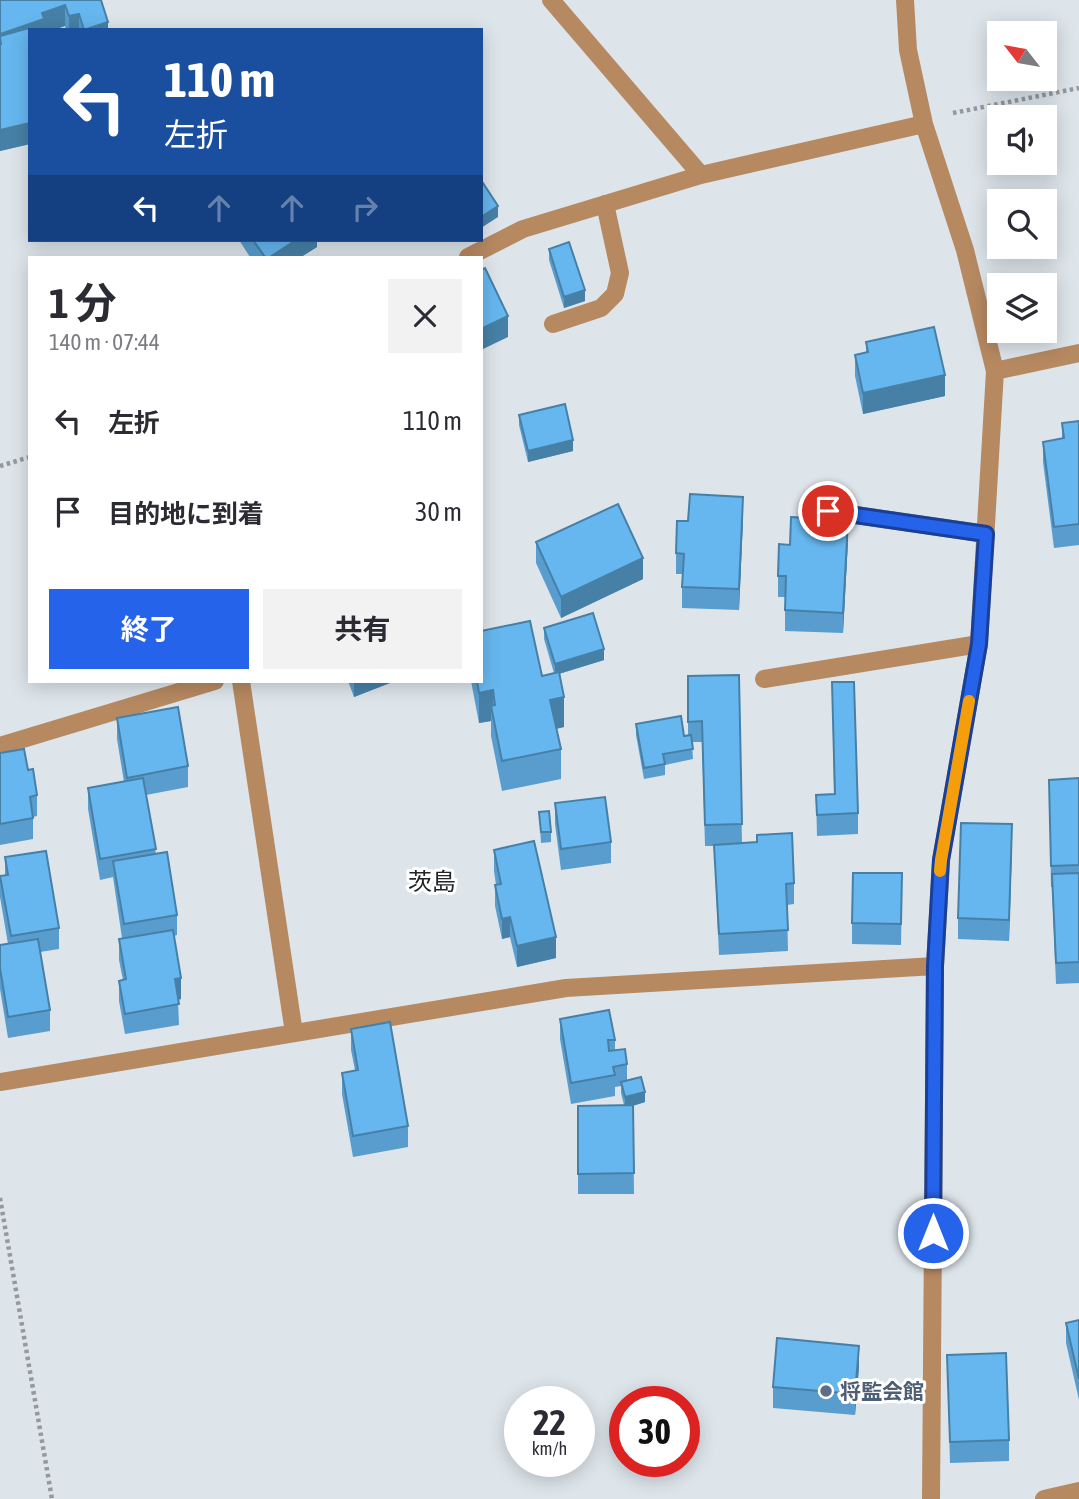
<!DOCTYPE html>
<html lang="ja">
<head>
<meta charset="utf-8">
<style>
	body { margin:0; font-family:"Asap Condensed","Noto Sans JP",sans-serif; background:#f2f2f3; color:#2b2b33; height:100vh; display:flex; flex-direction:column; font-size:26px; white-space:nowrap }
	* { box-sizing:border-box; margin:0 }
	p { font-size:23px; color:#7c7c81 }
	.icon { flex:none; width:38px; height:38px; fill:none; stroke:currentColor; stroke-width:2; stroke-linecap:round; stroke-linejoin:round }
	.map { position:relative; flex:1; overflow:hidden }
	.panel { position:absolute; left:28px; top:256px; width:455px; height:427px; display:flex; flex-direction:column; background:#fff; border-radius:0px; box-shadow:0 4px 18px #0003 }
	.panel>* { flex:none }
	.top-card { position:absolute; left:28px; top:28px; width:455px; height:214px; border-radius:0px; box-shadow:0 4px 18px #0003; background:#1a4fa0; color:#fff; overflow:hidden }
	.needle { width:46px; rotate:301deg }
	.buttons { position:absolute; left:987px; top:21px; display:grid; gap:14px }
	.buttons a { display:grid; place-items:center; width:70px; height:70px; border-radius:0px; background:#fff; box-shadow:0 4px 18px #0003; font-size:35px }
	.speed { position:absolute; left:504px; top:1386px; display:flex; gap:14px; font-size:35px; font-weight:700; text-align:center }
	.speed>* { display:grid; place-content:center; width:91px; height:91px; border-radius:50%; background:#fff; box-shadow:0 4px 18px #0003; line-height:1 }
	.speed small { font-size:18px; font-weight:400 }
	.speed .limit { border:10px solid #d22; background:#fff; color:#111 }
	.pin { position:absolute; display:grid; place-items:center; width:60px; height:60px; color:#fff; margin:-30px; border:4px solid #fff; border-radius:50%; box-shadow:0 2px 7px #0007 }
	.me { position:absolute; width:77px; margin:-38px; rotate:0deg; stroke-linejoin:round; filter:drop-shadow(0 0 5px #0008) }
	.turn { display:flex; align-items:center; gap:24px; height:147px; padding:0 21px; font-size:32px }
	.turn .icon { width:91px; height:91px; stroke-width:2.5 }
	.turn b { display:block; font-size:49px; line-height:60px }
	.lanes { display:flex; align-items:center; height:66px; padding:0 21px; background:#0003; justify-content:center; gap:35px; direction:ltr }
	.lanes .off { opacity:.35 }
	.round { display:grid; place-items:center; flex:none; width:74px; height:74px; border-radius:0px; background:#f2f2f3 }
	.summary { display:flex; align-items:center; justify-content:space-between; height:119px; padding:0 21px }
	h1 { font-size:42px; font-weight:700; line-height:52px }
	.action { display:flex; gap:14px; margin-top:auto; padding:14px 21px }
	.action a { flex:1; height:80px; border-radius:0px; background:#2563eb; color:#fff; font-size:28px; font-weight:700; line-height:80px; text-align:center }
	.action a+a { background:#f2f2f3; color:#2b2b33 }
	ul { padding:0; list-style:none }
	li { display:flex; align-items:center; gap:21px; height:91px; padding:0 21px }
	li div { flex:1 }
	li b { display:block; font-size:26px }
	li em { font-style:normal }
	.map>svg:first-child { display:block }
</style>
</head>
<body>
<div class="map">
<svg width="1079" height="1499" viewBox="0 0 1079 1499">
	<rect width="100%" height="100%" fill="#dde5eb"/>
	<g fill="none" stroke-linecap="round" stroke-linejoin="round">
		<path stroke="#93999e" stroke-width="4.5" stroke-dasharray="3.5 3.5" stroke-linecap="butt" d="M 953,113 L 1079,88
			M 0,466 L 30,457
			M 0,1198 L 52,1499"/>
		<path stroke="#b68961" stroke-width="18" d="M 553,324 L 601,308 L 615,294 L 620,273 L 605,204"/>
		<path stroke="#b68961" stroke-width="18" d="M 551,0 L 701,175 L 924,124
			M 905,0 L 908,50 L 924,124 L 965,250 L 995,371 L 979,644 L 941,860 L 935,966 L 931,1499
			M 468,257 L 523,229 L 701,175
			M 995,371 L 1079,353
			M 828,511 L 986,534
			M 764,679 L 979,644
			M 241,681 L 294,1033
			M 0,746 L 215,681
			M 0,1082 L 566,988 L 935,966
			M 1044,1499 L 1079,1491"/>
	</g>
	<path fill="#589dce" d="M 0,0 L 101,0 L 108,30 L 66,30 L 65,26 L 30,30 L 30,144 L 0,151 Z
		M 239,240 L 317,240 L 317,247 L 301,257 L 250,257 Z
		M 549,249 L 585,301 L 564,308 L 549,260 Z
		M 866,342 L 945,396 L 863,414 L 855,376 L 855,355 L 866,353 Z
		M 519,415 L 573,451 L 528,462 L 519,425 Z
		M 1079,421 L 1079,545 L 1054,548 L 1043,462 L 1043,442 L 1062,438 L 1062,423 Z
		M 743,518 L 739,610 L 682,608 L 682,574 L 676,574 L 676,553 L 688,521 Z
		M 848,541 L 843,633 L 785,631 L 785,597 L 778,597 L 778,576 L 790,545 Z
		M 536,542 L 643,579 L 561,618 L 536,563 Z
		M 544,628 L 604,660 L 559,674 L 564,727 L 556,729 L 561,749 L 561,779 L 502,791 L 491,736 L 491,721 L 479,723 L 471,681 L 542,676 L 554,673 L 544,639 Z
		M 739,675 L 742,843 L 794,883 L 794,904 L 787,905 L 788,951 L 719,955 L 714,846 L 705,846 L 702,742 L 692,742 L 693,759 L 665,765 L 665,775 L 644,779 L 636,735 L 636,724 L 684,736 L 688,735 L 688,676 Z
		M 348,681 L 395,681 L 354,697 Z
		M 832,682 L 858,813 L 858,834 L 817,836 L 816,795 L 834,794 Z
		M 117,718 L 188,766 L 188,787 L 146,795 L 156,854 L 177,915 L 177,935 L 174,936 L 181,999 L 178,1000 L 179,1025 L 125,1034 L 119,1001 L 119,981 L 123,980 L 119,960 L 119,939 L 122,938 L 113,877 L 100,880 L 88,809 L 88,788 L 124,782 L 117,739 Z
		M 0,753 L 28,770 L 37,795 L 37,816 L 33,817 L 33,839 L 0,845 Z
		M 1079,778 L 1079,983 L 1056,984 L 1052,887 L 1051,887 L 1049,780 Z
		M 555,803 L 611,842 L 611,863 L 561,870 L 555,824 Z
		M 539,812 L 551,832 L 551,842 L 541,843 Z
		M 1012,845 L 1009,941 L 958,939 L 958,918 Z
		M 494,850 L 556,958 L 517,967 L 510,937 L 502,939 L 495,906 L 495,885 L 496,885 L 494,871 Z
		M 5,857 L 59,928 L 59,949 L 40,952 L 50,1010 L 50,1031 L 8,1038 L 0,989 L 0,945 L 8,944 L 0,897 L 0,876 L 5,875 Z
		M 902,894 L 901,945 L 852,944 L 852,923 Z
		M 560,1019 L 615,1040 L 615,1050 L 627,1064 L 627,1080 L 645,1102 L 633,1106 L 634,1194 L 578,1194 L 578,1106 L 624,1105 L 621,1093 L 621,1086 L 615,1087 L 615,1096 L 571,1104 L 560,1039 Z
		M 351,1029 L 408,1126 L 408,1147 L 353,1157 L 342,1094 L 342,1073 L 355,1070 L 351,1050 Z
		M 1079,1320 L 1079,1400 L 1066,1343 L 1066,1323 Z
		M 947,1355 L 1009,1440 L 1009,1461 L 950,1463 Z
		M 859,1367 L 855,1415 L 773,1408 L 773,1387 Z"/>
	<path fill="#4780a7" d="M 65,5 L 65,26 L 54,30 L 30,30 L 1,44 L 0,34 L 42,13 Z
		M 79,14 L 79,30 L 69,30 L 69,16 Z
		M 108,22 L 108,30 L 86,30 Z
		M 30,123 L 30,144 L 0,151 L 0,130 Z
		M 498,206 L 498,217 L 481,228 L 481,217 Z
		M 296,240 L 317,240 L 317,247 L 301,257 L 270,257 Z
		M 585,290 L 585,301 L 564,308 L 564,297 Z
		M 508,316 L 508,337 L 481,350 L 481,329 Z
		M 945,375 L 945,396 L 863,414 L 863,393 Z
		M 573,440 L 573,451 L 528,462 L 528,451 Z
		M 743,497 L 743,518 L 739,610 L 739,589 Z
		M 848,520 L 848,541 L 843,633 L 843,613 Z
		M 643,558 L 643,579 L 561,618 L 561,597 Z
		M 604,649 L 604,660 L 555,675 L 555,664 Z
		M 354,681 L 395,681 L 354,697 Z
		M 493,690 L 493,715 L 491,706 L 491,721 L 479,723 L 479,693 Z
		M 564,697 L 564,727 L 550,730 L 550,700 Z
		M 1012,824 L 1012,845 L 1009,941 L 1009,920 Z
		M 510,917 L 510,937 L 502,939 L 502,919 Z
		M 556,937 L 556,958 L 517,967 L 517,946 Z
		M 181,978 L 181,999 L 175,1000 L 175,979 Z
		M 645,1092 L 645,1102 L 625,1108 L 625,1097 Z
		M 859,1346 L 859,1367 L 855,1415 L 855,1394 Z"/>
	<path fill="#66b7ef" stroke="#4780a7" stroke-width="2" d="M 0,0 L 101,0 L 108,22 L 84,30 L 79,14 L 69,16 L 65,5 L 42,13 L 44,19 L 0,34 Z
		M 29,28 L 30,123 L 0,130 L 0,44 L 1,44 L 0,36 Z
		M 481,180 L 498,206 L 481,217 Z
		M 253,240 L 296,240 L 270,257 L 265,257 Z
		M 569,242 L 585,290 L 564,297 L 549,249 Z
		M 485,268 L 508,316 L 481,329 L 481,270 Z
		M 934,327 L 945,375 L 863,393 L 855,355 L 868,352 L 866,342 Z
		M 565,404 L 573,440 L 528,451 L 519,415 Z
		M 1079,421 L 1079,524 L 1054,527 L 1043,442 L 1064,438 L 1062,423 Z
		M 690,494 L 743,497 L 739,589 L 682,587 L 684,554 L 676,553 L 677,521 L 688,521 Z
		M 618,504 L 643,558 L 561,597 L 536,542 Z
		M 791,517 L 848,520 L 843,613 L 785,610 L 786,576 L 778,576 L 779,544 L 790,545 Z
		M 593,613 L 604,649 L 555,664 L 544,628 Z
		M 530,621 L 542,676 L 559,672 L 564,697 L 550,700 L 561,749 L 502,761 L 491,706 L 495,705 L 493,690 L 479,693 L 477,681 L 481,681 L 481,631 Z
		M 739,675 L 742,824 L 705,825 L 702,721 L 688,722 L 688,676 Z
		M 832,682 L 854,682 L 858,813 L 817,815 L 816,795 L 835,794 Z
		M 178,707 L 188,766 L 127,778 L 117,718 Z
		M 681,716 L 684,736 L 691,735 L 693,749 L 663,754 L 665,764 L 644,768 L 636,724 Z
		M 24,749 L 28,770 L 33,769 L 37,795 L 30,797 L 33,818 L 0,824 L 0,753 Z
		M 143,778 L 156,849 L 100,859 L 88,788 Z
		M 1079,778 L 1079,865 L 1051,866 L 1049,780 Z
		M 605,797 L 611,842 L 561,849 L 555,803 Z
		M 549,811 L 551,832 L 541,832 L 539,812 Z
		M 961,823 L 1012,824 L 1009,920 L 958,918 Z
		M 792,833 L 794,883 L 786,884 L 788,930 L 719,934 L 714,845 L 757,842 L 757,835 Z
		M 534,841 L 556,937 L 517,946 L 510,917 L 502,919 L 495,885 L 501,884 L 494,850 Z
		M 46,851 L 59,928 L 11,936 L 0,876 L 8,875 L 5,857 Z
		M 167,852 L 177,915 L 124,924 L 113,861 Z
		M 853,873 L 902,873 L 901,924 L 852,923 Z
		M 1079,873 L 1079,962 L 1056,963 L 1052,874 Z
		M 173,930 L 181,978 L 175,979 L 179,1004 L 125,1014 L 119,981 L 126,979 L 119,939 Z
		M 38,939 L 50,1010 L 8,1017 L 0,968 L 0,945 Z
		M 609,1010 L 615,1040 L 608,1040 L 609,1051 L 625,1049 L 627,1064 L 613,1067 L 615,1075 L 571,1083 L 560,1019 Z
		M 390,1022 L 408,1126 L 353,1136 L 342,1073 L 358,1070 L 351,1029 Z
		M 641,1077 L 645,1092 L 625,1097 L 621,1082 Z
		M 633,1105 L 634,1173 L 578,1174 L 578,1106 Z
		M 1079,1320 L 1079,1379 L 1066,1323 Z
		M 777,1338 L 859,1346 L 855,1394 L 773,1387 Z
		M 1006,1353 L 1009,1440 L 950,1442 L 947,1355 Z"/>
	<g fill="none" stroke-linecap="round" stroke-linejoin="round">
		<g stroke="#184099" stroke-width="18">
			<path id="route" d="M 828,511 L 986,534 L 979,644 L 941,860 L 935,966 L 933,1233"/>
		</g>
		<use href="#route" stroke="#2563eb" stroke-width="12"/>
		<path stroke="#f59e0b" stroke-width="12" d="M 940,871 L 941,860 L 969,701"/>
	</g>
	<circle fill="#5c6f8a" stroke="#fff" stroke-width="2.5" cx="826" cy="1391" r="7"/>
	<g text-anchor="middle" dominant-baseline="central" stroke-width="6" stroke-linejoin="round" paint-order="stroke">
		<g font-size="21" font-weight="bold" fill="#4e5e75" stroke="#fff" text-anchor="start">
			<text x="840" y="1391">将監会館</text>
		</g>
		<g font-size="24" fill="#222527" stroke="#fff">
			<text x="432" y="881">茨島</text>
		</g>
	</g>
</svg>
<div class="buttons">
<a><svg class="needle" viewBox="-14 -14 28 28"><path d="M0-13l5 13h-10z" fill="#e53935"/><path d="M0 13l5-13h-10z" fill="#7c7c81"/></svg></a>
<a><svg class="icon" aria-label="sound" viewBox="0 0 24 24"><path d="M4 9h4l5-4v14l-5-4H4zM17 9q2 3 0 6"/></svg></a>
<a><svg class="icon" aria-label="search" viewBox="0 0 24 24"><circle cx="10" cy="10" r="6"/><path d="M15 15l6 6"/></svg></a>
<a><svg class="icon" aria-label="layers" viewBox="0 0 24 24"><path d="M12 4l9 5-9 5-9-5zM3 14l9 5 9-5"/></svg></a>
</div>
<div class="speed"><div>22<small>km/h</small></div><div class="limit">30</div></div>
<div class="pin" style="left:828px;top:511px;background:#d93025"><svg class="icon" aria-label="arrive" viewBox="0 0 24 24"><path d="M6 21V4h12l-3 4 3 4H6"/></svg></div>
<svg class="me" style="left:933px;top:1233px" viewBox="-20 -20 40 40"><circle r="17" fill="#2563eb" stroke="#fff" stroke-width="3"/><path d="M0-11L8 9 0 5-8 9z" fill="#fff"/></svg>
<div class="top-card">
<div class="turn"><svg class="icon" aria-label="left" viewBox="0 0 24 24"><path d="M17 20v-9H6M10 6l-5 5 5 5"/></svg><div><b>110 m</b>左折</div></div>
<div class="lanes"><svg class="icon" aria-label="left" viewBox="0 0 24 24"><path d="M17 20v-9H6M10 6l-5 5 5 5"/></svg><svg class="icon off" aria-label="ahead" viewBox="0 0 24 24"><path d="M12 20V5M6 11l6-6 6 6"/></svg><svg class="icon off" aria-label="ahead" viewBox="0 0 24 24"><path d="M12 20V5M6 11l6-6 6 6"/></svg><svg class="icon off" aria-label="right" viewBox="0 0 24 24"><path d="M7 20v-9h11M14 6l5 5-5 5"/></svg></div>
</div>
<section class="panel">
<div class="summary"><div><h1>1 分</h1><p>140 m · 07:44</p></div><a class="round"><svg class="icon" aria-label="close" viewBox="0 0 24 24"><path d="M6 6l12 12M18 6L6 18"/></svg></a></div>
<ul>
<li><svg class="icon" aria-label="left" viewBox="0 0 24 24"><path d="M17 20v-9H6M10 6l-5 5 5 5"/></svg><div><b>左折</b></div><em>110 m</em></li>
<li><svg class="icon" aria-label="arrive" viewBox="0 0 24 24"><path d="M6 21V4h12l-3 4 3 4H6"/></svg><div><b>目的地に到着</b></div><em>30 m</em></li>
</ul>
<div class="action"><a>終了</a><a>共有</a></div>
</section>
</div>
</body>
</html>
